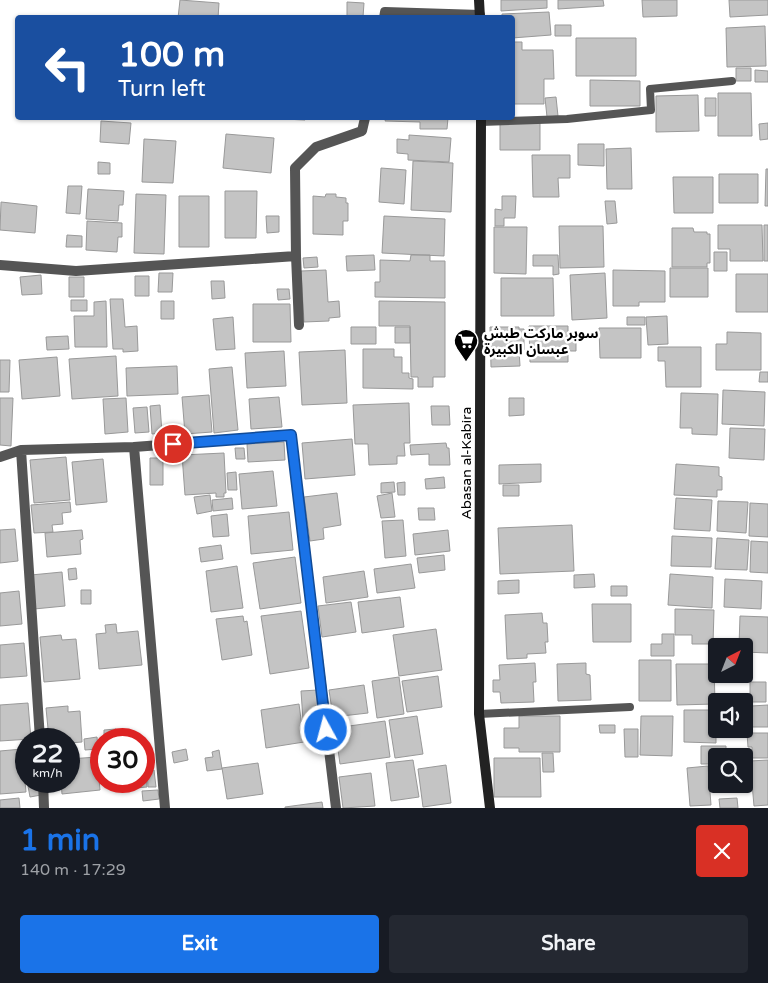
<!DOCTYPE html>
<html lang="en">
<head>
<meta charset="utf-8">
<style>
	body { margin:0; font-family:"Varela Round","Noto Sans Arabic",sans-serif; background:#242831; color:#f1f3f6; height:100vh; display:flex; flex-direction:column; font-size:19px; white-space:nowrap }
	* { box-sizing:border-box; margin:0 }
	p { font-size:16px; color:#9ea1a6 }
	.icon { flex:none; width:28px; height:28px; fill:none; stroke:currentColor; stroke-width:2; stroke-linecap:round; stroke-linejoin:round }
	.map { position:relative; height:808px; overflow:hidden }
	.side { display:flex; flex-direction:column; background:#171b24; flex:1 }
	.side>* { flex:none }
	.banner { position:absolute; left:15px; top:15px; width:500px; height:105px; border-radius:5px; box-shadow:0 1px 4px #0004; background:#1a4fa0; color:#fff; overflow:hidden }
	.needle { width:32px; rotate:42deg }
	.tools { position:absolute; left:708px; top:638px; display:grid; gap:10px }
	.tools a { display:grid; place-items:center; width:45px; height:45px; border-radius:5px; background:#171b24; box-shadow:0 1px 4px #0004; font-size:25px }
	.speed { position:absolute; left:15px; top:728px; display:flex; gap:10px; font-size:25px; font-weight:700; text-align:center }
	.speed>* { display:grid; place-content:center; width:65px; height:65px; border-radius:50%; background:#171b24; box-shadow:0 1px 4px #0004; line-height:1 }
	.speed small { font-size:12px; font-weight:400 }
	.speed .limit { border:8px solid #d22; background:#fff; color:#111 }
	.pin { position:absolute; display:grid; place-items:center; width:42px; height:42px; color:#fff; margin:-21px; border:2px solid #fff; border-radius:50%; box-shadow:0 1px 5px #0007 }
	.me { position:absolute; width:55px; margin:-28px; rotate:353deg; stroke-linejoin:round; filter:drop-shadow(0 0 4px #0008) }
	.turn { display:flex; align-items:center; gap:18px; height:105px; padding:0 20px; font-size:22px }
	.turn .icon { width:65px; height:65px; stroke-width:2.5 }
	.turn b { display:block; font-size:35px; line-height:42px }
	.round { display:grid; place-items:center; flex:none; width:52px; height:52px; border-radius:5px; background:#242831 }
	.headline { display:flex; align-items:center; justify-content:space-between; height:85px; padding:0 20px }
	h1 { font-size:30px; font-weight:700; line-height:38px; color:#1a73e8 }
	.action { display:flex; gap:10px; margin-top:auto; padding:10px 20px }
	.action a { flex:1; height:58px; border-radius:5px; background:#1a73e8; color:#fff; font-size:20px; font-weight:700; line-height:58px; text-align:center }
	.action a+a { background:#242831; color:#f1f3f6 }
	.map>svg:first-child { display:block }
</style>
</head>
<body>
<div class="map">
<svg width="768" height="808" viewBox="0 0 768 808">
	<rect width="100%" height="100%" fill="#fff"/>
	<path fill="#c4c4c4" stroke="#999" d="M 180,0 L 219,3 L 218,18 L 178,18 Z
		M 501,0 L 547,0 L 547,8 L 501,11 Z
		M 558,0 L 603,0 L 604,6 L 558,9 Z
		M 642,0 L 677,0 L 677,16 L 643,17 Z
		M 729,0 L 768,0 L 768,15 L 730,17 Z
		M 347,2 L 364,3 L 363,17 L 347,16 Z
		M 549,12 L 551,35 L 512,38 L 512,18 L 502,18 L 502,14 Z
		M 555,25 L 571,25 L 571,36 L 555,36 Z
		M 765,26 L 766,66 L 727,67 L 726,28 Z
		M 576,38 L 636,38 L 636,76 L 576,76 Z
		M 512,42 L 522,42 L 522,50 L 553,50 L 554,79 L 544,79 L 544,104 L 512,104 Z
		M 736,68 L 751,68 L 751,81 L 736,81 Z
		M 755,70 L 768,71 L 768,82 L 755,82 Z
		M 590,80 L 640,81 L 640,106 L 590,106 Z
		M 718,93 L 751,93 L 752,136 L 718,136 Z
		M 698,95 L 699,131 L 656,132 L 656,96 Z
		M 556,97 L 558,116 L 547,117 L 545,98 Z
		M 705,98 L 716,98 L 716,116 L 705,116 Z
		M 284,118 L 305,118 L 305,120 L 284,119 Z
		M 386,118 L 448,118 L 447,129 L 420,129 L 420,122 L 385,121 Z
		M 101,121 L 131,123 L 129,144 L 100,142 Z
		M 500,123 L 540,123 L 540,150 L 500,150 Z
		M 768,123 L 768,139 L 760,140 L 759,124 Z
		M 226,134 L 274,138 L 271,173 L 223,168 Z
		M 409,135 L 451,138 L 449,162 L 408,160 L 408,154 L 397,153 L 397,139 L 409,140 Z
		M 144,139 L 176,141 L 173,183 L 142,182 Z
		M 578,144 L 604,144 L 604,166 L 578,165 Z
		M 631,148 L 632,189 L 607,189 L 606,149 Z
		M 532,155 L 570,155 L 570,178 L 558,178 L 559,197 L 533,197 Z
		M 413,161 L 453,163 L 451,212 L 411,210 Z
		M 98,162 L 110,163 L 110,174 L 98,174 Z
		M 381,168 L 406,170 L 404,204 L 379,202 Z
		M 766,169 L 768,169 L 768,206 L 765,206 Z
		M 719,174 L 758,174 L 758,203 L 719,203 Z
		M 673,177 L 713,177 L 713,213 L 674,213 Z
		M 68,186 L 82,186 L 80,214 L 66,213 Z
		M 88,189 L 124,191 L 123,205 L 119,205 L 118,221 L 86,219 Z
		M 225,191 L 257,191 L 256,238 L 225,238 Z
		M 136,194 L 166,195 L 164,254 L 134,253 Z
		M 326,194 L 336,194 L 336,197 L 346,198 L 346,203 L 348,203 L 348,221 L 343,221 L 343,235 L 313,234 L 313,196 L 325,197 Z
		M 179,196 L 209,196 L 209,247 L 179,247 Z
		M 502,196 L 516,196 L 515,218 L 504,218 L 504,226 L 495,226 L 495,209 L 502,210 Z
		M 605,201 L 615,201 L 617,223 L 607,224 Z
		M 1,202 L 37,206 L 35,233 L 0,230 Z
		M 266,216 L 279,216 L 279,232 L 267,233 Z
		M 384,216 L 445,219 L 444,256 L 382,253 Z
		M 87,221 L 122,223 L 122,237 L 118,237 L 117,252 L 86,250 Z
		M 718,225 L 762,225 L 763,261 L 730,261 L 730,249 L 718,249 Z
		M 764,225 L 768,225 L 768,261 L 764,261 Z
		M 559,226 L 603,226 L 604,267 L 560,268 Z
		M 494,227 L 527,227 L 526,274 L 494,273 Z
		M 672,228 L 693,228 L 694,232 L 707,232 L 707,234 L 710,234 L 710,263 L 707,263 L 707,267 L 672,267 Z
		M 67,235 L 82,236 L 82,247 L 66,247 Z
		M 714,252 L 727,252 L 727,271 L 714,271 Z
		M 374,255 L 375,270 L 347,271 L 346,256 Z
		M 411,255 L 430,255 L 430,261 L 445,261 L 445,298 L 375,297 L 375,282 L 380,282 L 380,260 L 410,261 Z
		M 533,255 L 558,255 L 559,274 L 553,275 L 553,266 L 533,266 Z
		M 317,257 L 318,267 L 304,268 L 303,258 Z
		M 670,268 L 708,268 L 708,297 L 670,297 Z
		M 326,270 L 328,302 L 339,301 L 340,317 L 329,318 L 329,321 L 304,322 L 301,271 Z
		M 613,270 L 665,271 L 665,302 L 639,302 L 639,306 L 613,306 Z
		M 159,273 L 173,273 L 172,292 L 158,292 Z
		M 605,273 L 607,318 L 572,320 L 570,275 Z
		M 736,274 L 768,274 L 768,312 L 736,312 Z
		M 41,275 L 42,294 L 22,295 L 20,277 Z
		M 135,276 L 149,276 L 149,296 L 135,296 Z
		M 69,277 L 84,277 L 84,297 L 69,297 Z
		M 501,278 L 553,278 L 554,316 L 501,316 Z
		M 211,281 L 224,281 L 225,298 L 212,299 Z
		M 277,289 L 289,289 L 290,299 L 278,300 Z
		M 110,299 L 123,299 L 125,327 L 137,326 L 138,351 L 123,352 L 123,349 L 113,349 Z
		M 71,300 L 87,300 L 87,311 L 71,311 Z
		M 106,301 L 107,347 L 75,347 L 74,316 L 94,316 L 94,302 Z
		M 161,301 L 174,301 L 174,319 L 161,319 Z
		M 379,301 L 445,302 L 445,377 L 433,377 L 433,387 L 418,387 L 418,377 L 411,377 L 410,326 L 379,326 Z
		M 253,304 L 290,304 L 291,342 L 253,342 Z
		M 667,316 L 668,344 L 648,345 L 646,317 Z
		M 233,317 L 235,349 L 216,350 L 213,319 Z
		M 627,317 L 645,317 L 645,325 L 627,325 Z
		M 529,326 L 568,326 L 568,338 L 576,338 L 576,351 L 568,351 L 568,362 L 530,362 Z
		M 351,327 L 376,327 L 376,344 L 351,344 Z
		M 395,327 L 410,327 L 410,343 L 395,343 Z
		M 490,327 L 519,327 L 519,329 L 524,329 L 524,350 L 519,350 L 520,366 L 491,367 Z
		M 599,328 L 641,328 L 641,358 L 600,358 Z
		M 727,332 L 761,333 L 761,370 L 716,370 L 716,344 L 727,344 Z
		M 68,336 L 69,349 L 47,350 L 46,337 Z
		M 658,347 L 701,347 L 701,387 L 666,387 L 665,361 L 658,361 Z
		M 363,349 L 394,349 L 394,357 L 402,357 L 402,373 L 409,373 L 409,378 L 413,379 L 413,389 L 363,388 Z
		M 345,350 L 347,403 L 302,405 L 299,352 Z
		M 284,351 L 286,386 L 247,388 L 245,353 Z
		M 116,356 L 118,396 L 72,399 L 69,359 Z
		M 57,357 L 60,396 L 22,399 L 19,360 Z
		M 0,360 L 10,360 L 9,392 L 0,392 Z
		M 177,366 L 178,394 L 127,396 L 126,368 Z
		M 232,367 L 238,430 L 214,433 L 209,369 Z
		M 760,372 L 768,372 L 768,382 L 759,382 Z
		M 723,390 L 765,392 L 764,426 L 722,424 Z
		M 681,393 L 718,394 L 717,435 L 692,434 L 692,428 L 680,428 Z
		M 209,395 L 212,432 L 185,434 L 182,397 Z
		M 279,397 L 282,427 L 251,429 L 249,399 Z
		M 0,398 L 13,398 L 11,446 L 0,445 Z
		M 126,398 L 128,432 L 105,434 L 103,399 Z
		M 509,398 L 524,398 L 524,415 L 509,416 Z
		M 409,403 L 410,443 L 404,443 L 405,456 L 397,456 L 397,464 L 369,465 L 368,444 L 355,444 L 353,405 Z
		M 160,405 L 162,433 L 152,434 L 150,406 Z
		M 431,406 L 449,406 L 450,425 L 432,425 Z
		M 147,407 L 149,432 L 135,433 L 133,408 Z
		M 730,428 L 765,429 L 764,460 L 729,458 Z
		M 352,439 L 355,475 L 305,479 L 302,443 Z
		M 284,442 L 285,460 L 248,462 L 247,444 Z
		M 446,443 L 447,448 L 449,448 L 450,465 L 429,465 L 429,454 L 411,455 L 410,445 Z
		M 235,448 L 244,448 L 245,459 L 236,459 Z
		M 224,453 L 226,493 L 224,493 L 224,497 L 216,497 L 216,493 L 185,495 L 182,455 Z
		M 66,457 L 70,500 L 34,503 L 30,460 Z
		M 150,458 L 163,458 L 163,485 L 150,485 Z
		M 103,459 L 107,502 L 76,505 L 72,462 Z
		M 541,464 L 541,482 L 499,484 L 499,465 Z
		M 676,464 L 719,467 L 719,476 L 722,477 L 722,490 L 717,490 L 717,497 L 674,495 Z
		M 273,471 L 277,506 L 242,509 L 239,474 Z
		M 236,472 L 237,490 L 228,490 L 227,473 Z
		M 444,477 L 445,488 L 426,489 L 425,479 Z
		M 394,482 L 395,492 L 381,493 L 381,483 Z
		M 405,482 L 405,495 L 398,495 L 397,483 Z
		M 503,485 L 519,485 L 519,496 L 503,496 Z
		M 337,493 L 341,525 L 323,528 L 324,539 L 310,541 L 304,497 Z
		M 392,493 L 395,517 L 381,518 L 377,496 Z
		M 210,495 L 212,511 L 197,514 L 194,497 Z
		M 232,498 L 233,509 L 213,511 L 212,500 Z
		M 676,498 L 712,500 L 710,531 L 674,529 Z
		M 718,501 L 748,502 L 746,533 L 717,531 Z
		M 70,502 L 71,512 L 62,513 L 63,524 L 52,525 L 53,532 L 34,533 L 31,505 Z
		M 750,503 L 768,504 L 768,537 L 749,536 Z
		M 418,508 L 434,508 L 435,520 L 419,520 Z
		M 289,512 L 293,550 L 251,554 L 248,516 Z
		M 227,514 L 229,536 L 213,537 L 211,516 Z
		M 403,520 L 406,556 L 385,558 L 382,521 Z
		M 572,525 L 574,571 L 500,574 L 498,528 Z
		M 15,529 L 18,561 L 0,563 L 0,530 Z
		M 82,530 L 83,539 L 80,540 L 81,554 L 47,557 L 45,533 Z
		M 448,530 L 450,551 L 415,555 L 413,534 Z
		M 672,536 L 712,538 L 711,567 L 671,566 Z
		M 717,538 L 749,540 L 747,570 L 715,569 Z
		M 751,541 L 768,542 L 768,573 L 750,572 Z
		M 221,545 L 223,559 L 201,562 L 199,548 Z
		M 444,555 L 445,570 L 419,573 L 417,558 Z
		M 295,557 L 301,603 L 260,609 L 253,563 Z
		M 411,564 L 415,588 L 377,593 L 374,569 Z
		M 237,566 L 243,608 L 211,612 L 206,571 Z
		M 76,568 L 77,579 L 69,580 L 68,569 Z
		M 364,571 L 368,597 L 326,603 L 323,577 Z
		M 62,572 L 65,606 L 34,609 L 31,575 Z
		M 594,574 L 595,587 L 574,588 L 574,575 Z
		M 670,574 L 713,577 L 712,608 L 668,605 Z
		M 725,579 L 762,581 L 761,609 L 724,607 Z
		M 519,580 L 519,593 L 498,594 L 498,581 Z
		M 611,586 L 627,586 L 627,596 L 611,596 Z
		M 81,590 L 91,590 L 91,604 L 81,604 Z
		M 19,591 L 22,624 L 0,626 L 0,593 Z
		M 400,597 L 404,627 L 362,633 L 358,602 Z
		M 351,602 L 356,632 L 322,637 L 318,606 Z
		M 592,604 L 631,604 L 631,642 L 593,642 Z
		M 675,609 L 714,610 L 713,644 L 692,644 L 692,635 L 675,635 Z
		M 301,611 L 309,668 L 270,674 L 261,616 Z
		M 542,613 L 543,623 L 547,623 L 548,642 L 545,642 L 546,653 L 527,654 L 527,658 L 507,659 L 505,615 Z
		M 243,616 L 244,622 L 247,621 L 252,655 L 222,660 L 216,619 Z
		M 740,616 L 768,617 L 768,653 L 744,652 L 744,646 L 739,646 Z
		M 116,624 L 117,633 L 138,631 L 142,665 L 99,669 L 96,634 L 106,633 L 105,625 Z
		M 436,629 L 442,670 L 399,676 L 393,635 Z
		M 662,634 L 674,634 L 674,656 L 651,656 L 651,644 L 662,644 Z
		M 61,635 L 62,640 L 76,639 L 80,679 L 44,682 L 40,637 Z
		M 24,643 L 27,676 L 0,678 L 0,645 Z
		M 639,660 L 671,660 L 671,701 L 639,701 Z
		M 535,663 L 536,682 L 533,682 L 534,702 L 501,703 L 500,692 L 493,692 L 493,680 L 500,680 L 499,665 Z
		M 586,663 L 586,674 L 590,675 L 591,700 L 558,701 L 557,664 Z
		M 676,664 L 714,664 L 715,704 L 677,705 Z
		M 438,676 L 442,707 L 407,712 L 402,681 Z
		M 399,677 L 404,714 L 377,718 L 372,681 Z
		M 750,682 L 766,682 L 766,702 L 750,702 Z
		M 364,685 L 368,713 L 333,717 L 329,690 Z
		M 318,690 L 319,719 L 303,720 L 301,691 Z
		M 28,703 L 31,739 L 0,741 L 0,705 Z
		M 299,704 L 304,742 L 266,748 L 261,710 Z
		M 768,705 L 768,727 L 752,727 L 751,706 Z
		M 68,706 L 68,712 L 80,711 L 82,742 L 69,743 L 69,739 L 49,739 L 46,708 Z
		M 684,710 L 716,710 L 716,743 L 684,742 Z
		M 417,716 L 423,754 L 395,758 L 389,720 Z
		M 519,716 L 560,716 L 560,752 L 519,752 L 519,748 L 504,748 L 504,728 L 519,728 Z
		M 641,716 L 673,716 L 672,756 L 640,755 Z
		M 385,721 L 390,757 L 340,764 L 335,728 Z
		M 599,725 L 615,725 L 615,733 L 600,733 Z
		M 116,729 L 117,739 L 104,739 L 104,730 Z
		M 624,729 L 638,729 L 638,757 L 625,757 Z
		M 747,733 L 768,733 L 768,758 L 752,758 L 752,747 L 748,747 Z
		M 97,737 L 98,749 L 85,750 L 84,739 Z
		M 701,746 L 726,746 L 726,756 L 716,756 L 716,764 L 701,764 Z
		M 22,749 L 26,792 L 0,794 L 0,751 Z
		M 186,749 L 188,760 L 174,763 L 172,752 Z
		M 219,750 L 222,769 L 207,771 L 205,758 L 213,757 L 212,752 Z
		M 542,753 L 553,753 L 554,772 L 543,772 Z
		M 144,754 L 147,787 L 111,790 L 110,781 L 144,781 Z
		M 97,757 L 100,790 L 62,794 L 61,781 L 69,781 L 69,759 Z
		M 494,758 L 540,758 L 541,797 L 494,797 Z
		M 413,760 L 419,797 L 391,801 L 386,763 Z
		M 768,760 L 768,805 L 754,806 L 750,761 Z
		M 258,763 L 263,794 L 227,799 L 222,768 Z
		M 446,765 L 451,803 L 423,807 L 418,769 Z
		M 708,766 L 711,805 L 690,806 L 687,768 Z
		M 154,770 L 156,787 L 148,787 L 147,771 Z
		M 371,773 L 375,806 L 343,808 L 339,777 Z
		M 39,784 L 41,795 L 30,797 L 28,786 Z
		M 158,790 L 159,799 L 143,801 L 142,791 Z
		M 19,798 L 20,808 L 0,808 L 0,800 Z
		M 737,798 L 738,808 L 720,808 L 719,799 Z
		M 322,802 L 323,808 L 285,808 L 285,807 Z"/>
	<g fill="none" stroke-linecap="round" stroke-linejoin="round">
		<path stroke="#555" stroke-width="8" d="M 481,122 L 567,119 L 651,110 L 650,89 L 732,81
			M 479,714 L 630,707"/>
		<path stroke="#555" stroke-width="10" d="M 384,18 L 385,12 L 480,15
			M 0,265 L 76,271 L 296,256
			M 299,325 L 296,256 L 295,168 L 316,147 L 362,131 L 365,118
			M 134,447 L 165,808
			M 21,450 L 40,739
			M 0,457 L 21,450 L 134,447 L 291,435 L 336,808
			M 43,781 L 44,808"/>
		<path stroke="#222" stroke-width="10" d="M 479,0 L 480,18
			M 481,118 L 479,714 L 490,808"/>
	</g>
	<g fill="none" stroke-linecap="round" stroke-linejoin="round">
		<g stroke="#114b97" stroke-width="12">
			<path id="route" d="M 173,444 L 291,435 L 326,730"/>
		</g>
		<use href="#route" stroke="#1a73e8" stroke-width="9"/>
	</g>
	<defs>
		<g id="supermarket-pin" transform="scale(1.25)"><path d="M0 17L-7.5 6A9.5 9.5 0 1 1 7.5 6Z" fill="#000" stroke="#fff"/><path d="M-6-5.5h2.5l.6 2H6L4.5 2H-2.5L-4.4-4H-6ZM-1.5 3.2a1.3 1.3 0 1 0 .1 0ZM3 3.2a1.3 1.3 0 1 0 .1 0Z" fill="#fff"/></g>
	</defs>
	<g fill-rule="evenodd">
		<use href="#supermarket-pin" x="466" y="341"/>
	</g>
	<g text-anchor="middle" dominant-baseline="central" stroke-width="5" stroke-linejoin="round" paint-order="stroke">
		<g font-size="14" font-weight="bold" fill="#000" stroke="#fff" text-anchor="start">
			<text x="484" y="333">سوبر ماركت طبش<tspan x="484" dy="16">عبسان الكبيرة</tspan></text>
		</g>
		<g font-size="14" fill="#000" stroke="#fff">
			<text transform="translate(466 463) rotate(-90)">Abasan al-Kabira</text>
		</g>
	</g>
</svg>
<div class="tools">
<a><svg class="needle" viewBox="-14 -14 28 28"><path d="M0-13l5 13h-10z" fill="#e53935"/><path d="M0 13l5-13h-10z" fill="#9ea1a6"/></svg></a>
<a><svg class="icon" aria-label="sound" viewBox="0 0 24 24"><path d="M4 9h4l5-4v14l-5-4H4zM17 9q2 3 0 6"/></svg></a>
<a><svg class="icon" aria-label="search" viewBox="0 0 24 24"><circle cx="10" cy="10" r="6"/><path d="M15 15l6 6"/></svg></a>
</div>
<div class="speed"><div>22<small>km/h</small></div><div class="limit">30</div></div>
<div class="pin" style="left:173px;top:444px;background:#d93025"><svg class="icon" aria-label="arrive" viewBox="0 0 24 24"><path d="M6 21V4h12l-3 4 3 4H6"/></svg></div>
<svg class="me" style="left:326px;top:730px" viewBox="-20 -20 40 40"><circle r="17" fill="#1a73e8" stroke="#fff" stroke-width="3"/><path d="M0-11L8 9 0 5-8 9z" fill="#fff"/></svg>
<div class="banner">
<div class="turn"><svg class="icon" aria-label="left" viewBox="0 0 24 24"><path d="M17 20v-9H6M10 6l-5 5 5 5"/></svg><div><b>100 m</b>Turn left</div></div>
</div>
</div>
<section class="side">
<div class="headline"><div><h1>1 min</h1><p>140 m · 17:29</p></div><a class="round" style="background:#d93025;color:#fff"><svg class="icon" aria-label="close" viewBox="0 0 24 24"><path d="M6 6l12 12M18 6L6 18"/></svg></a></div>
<div class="action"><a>Exit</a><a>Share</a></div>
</section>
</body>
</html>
